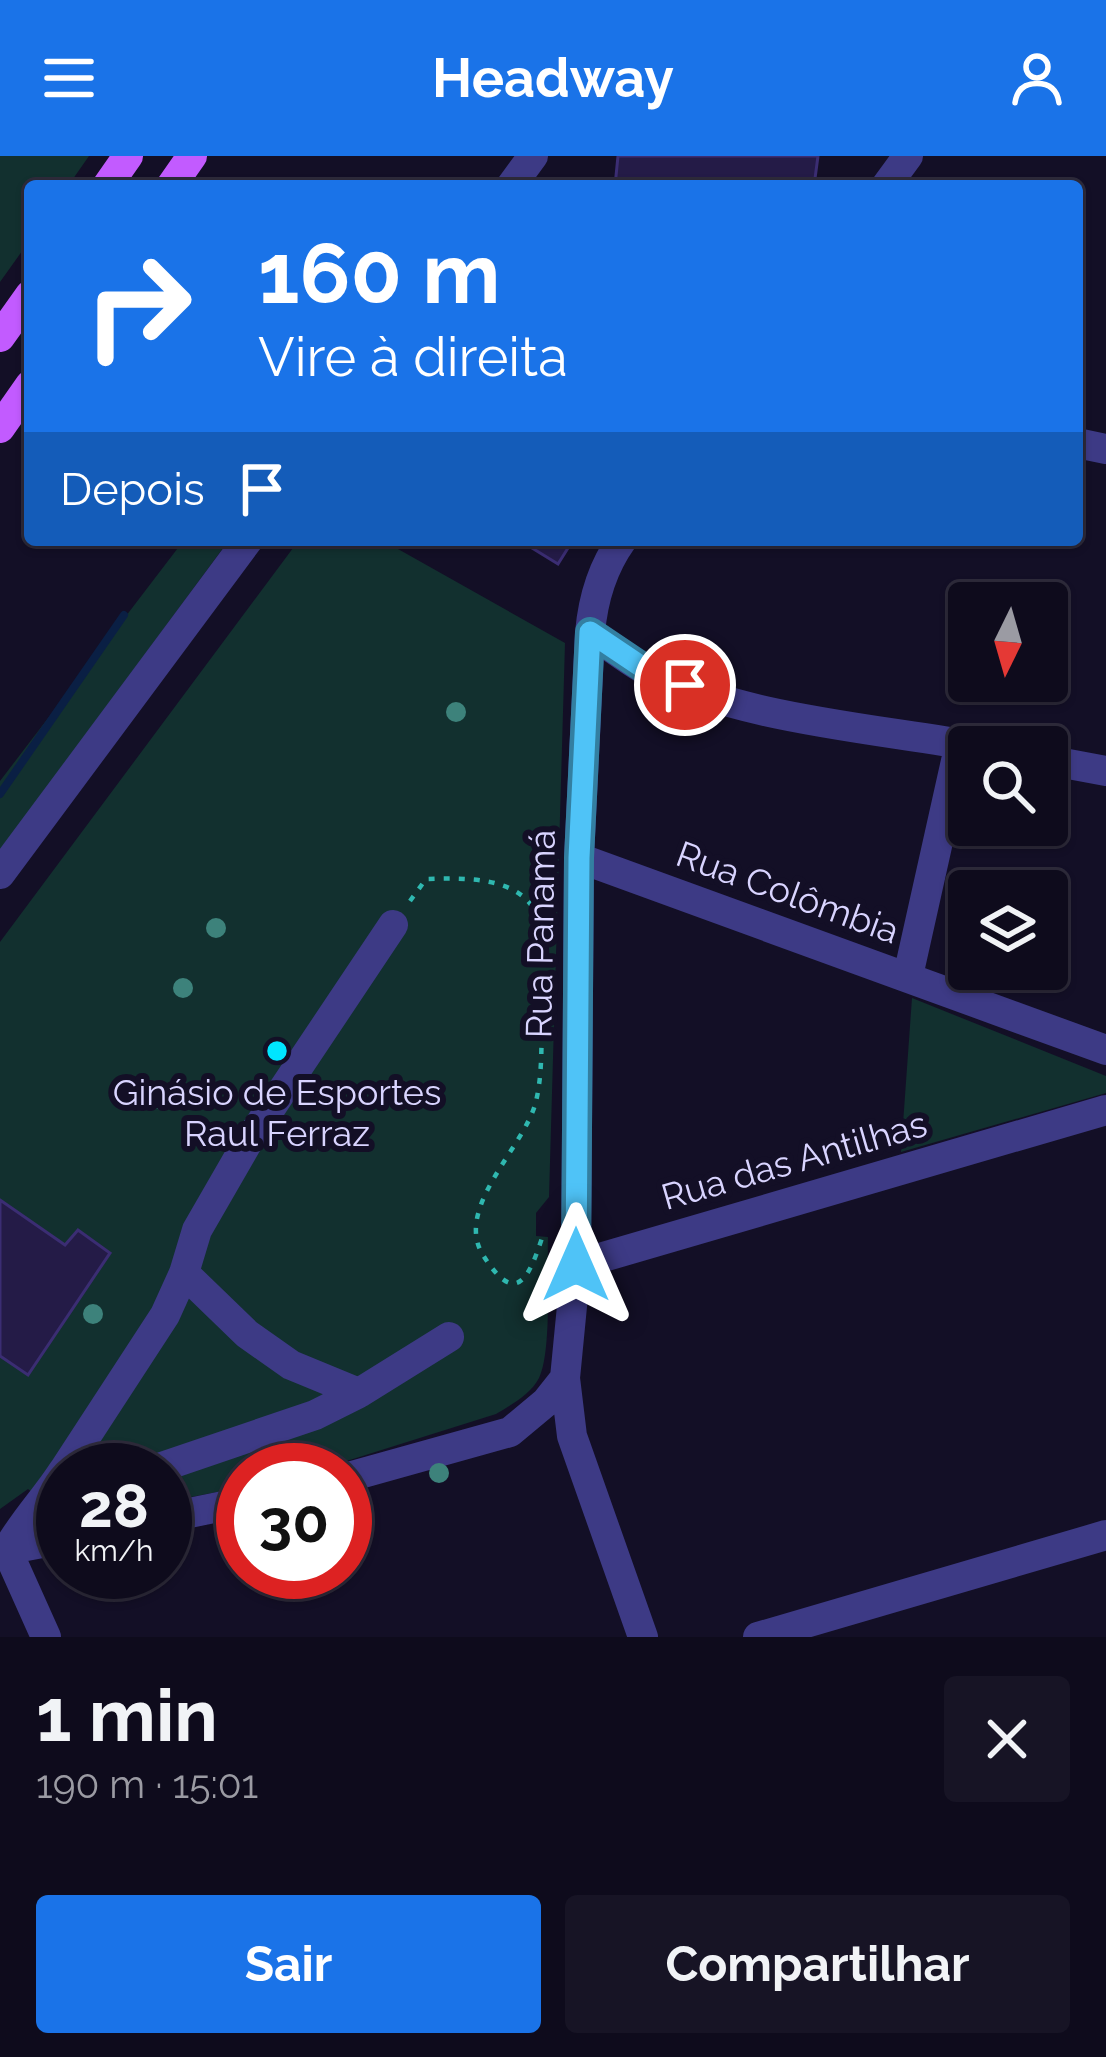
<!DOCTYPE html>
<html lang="pt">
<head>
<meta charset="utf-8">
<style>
	body { margin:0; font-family:Raleway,sans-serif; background:#171425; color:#f1f3f6; height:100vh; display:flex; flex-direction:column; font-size:45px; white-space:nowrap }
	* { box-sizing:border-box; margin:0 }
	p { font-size:39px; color:#9b9ba3 }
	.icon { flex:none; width:66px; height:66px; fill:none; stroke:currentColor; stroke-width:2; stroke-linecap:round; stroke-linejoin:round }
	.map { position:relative; height:1481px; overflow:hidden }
	.side { display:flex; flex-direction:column; background:#0e0b1c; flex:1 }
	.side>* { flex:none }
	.guide { position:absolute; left:24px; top:24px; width:1059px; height:366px; border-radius:12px; box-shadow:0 3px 9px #0004,0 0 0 3px #2e2b3b; background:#1a73e8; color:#fff; overflow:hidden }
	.needle { width:78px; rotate:185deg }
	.buttons { position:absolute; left:948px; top:426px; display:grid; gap:24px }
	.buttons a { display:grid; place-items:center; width:120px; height:120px; border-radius:12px; background:#0e0b1c; box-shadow:0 3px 9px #0004,0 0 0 3px #2e2b3b; font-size:60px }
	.speed { position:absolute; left:36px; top:1287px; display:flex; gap:24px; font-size:60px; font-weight:700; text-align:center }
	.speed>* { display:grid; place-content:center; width:156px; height:156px; border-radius:50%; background:#0e0b1c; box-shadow:0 3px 9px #0004,0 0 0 3px #2e2b3b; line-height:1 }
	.speed small { font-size:30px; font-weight:400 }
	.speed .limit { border:18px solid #d22; background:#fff; color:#111 }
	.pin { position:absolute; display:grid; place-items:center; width:102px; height:102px; color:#fff; margin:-51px; border:6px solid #fff; border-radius:50%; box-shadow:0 3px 12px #0007 }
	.me { position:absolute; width:132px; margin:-66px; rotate:0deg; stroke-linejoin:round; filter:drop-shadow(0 0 9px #0008) }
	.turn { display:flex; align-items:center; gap:42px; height:252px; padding:0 36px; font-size:54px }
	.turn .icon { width:156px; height:156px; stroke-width:2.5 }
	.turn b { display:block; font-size:84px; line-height:102px }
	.then { display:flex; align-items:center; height:114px; padding:0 36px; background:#0003; gap:24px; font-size:45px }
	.round { display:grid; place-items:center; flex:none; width:126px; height:126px; border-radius:12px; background:#171425 }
	.head { display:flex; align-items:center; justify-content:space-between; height:204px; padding:0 36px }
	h1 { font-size:72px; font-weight:700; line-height:90px }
	.button { display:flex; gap:24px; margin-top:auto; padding:24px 36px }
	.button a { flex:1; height:138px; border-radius:12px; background:#1a73e8; color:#fff; font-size:48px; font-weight:700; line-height:138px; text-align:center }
	.button a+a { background:#171425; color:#f1f3f6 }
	header { display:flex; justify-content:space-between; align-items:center; height:156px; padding:0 36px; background:#1a73e8; color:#fff; font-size:54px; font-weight:700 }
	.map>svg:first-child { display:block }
</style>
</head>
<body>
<header><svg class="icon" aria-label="menu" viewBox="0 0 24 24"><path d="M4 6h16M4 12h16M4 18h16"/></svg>Headway<svg class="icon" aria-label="person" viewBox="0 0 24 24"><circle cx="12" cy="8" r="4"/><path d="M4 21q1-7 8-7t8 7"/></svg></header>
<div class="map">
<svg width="1106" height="1481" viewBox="0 0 1106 1481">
	<rect width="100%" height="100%" fill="#130f26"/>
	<path fill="#12302f" d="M 0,0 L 89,0 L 68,30 L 30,30 L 30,84 L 0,126 Z
		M 184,384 L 229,384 L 0,695 L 0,625 Z
		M 299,384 L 382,384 L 565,487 L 549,1041 L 536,1057 L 536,1080 L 548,1081 C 547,1114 552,1195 539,1222 C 531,1238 511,1249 496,1258 L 318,1314 L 243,1314 L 243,1331 L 165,1346 L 165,1314 L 63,1314 L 63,1361 L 28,1333 L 0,1353 L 0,786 Z
		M 912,842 L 1106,920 L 1106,937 L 901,996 Z"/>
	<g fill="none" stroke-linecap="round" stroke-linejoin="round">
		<path stroke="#0a1f44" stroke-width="8" d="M 0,638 L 124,459"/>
	</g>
	<path fill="#241b47" stroke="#3b2d73" stroke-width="3" d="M 618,0 L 818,0 L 814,30 L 615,30 Z
		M 519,384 L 573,384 L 558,408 Z
		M 0,1044 L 65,1089 L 78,1074 L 110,1097 L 28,1219 L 0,1200 Z"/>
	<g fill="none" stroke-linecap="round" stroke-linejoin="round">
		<path stroke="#2fb8b0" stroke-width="4.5" stroke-dasharray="6 9" stroke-linecap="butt" d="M 410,745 L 426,723 C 464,722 524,719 539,764 C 547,788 543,831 542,857 C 541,886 543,920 535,949 C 522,993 454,1053 483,1099 C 515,1150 528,1125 542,1082"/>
		<path stroke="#3d3a85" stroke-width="30" d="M 511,30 L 533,0
			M 886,30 L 908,0
			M 1077,287 L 1106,293
			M 622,384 C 602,412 593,442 590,477 L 579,702 L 576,1109 L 565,1222 L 572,1280 L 643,1481
			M 590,477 C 608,488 625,502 644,513 C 737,563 875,572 979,591
			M 1047,604 L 1106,615
			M 579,702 L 1106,894
			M 0,718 L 248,384
			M 908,820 L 960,587
			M 576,1109 L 1106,954
			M 184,1117 L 247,1178 L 291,1209 L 359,1237
			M 64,1314 L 165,1159 L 184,1117 L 197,1074 L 246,989 L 393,769
			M 153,1314 L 315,1259 L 359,1237 L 449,1181
			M 345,1322 L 510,1276 L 546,1246 L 565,1222
			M 165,1362 L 243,1346
			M 0,1395 L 63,1383
			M 46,1481 L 7,1394 C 23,1365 45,1343 63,1315
			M 758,1481 L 1106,1379"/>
		<path stroke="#c25bff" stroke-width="30" d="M 107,30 L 128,0
			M 171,30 L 192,0
			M 0,181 L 30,139
			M 0,272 L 30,229"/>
	</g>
	<g fill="#3d827b">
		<circle cx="456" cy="556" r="10"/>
		<circle cx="216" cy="772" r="10"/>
		<circle cx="183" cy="832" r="10"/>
		<circle cx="162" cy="944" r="10"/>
		<circle cx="93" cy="1158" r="10"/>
		<circle cx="439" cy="1317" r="10"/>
	</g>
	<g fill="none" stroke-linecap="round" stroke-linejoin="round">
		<g stroke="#337fa1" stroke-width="30">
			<path id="route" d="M 576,1109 L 579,702 L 590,476 L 645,513 L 685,529"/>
		</g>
		<use href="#route" stroke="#4fc3f7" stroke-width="21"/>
	</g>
	<circle fill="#00e5ff" stroke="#130f26" stroke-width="4.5" cx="277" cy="895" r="12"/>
	<g text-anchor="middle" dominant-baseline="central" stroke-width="12" stroke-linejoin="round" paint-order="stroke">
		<g font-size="36" fill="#d9d4ff" stroke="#130f26">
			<text transform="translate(788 736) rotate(20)">Rua Colômbia</text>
			<text transform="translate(540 778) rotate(-89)">Rua Panamá</text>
			<text transform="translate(794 1004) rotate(-16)">Rua das Antilhas</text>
		</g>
		<g font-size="36" fill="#d9d4ff" stroke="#130f26">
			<text x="277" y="936">Ginásio de Esportes<tspan x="277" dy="41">Raul Ferraz</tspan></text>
		</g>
	</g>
</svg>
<div class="buttons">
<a><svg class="needle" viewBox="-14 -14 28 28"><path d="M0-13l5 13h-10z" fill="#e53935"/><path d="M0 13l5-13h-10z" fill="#9b9ba3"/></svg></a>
<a><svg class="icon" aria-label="search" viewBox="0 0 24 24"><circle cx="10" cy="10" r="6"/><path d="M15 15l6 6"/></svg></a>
<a><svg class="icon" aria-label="layers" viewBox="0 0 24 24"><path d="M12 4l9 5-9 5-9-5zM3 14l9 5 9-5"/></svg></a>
</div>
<div class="speed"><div>28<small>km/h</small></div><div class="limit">30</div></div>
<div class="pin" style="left:685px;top:529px;background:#d93025"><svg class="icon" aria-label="arrive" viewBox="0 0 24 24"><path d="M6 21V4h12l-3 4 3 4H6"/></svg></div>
<svg class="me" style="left:576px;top:1109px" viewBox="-20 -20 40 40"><path d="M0-17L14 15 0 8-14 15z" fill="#4fc3f7" stroke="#fff" stroke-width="4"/></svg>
<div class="guide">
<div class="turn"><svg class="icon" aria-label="right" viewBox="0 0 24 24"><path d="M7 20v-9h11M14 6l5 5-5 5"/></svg><div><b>160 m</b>Vire à direita</div></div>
<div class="then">Depois<svg class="icon" aria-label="arrive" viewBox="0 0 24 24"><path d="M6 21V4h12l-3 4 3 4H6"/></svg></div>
</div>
</div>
<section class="side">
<div class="head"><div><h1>1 min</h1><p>190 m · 15:01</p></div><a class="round"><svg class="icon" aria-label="close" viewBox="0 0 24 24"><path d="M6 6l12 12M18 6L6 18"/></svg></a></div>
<div class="button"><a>Sair</a><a>Compartilhar</a></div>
</section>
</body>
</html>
